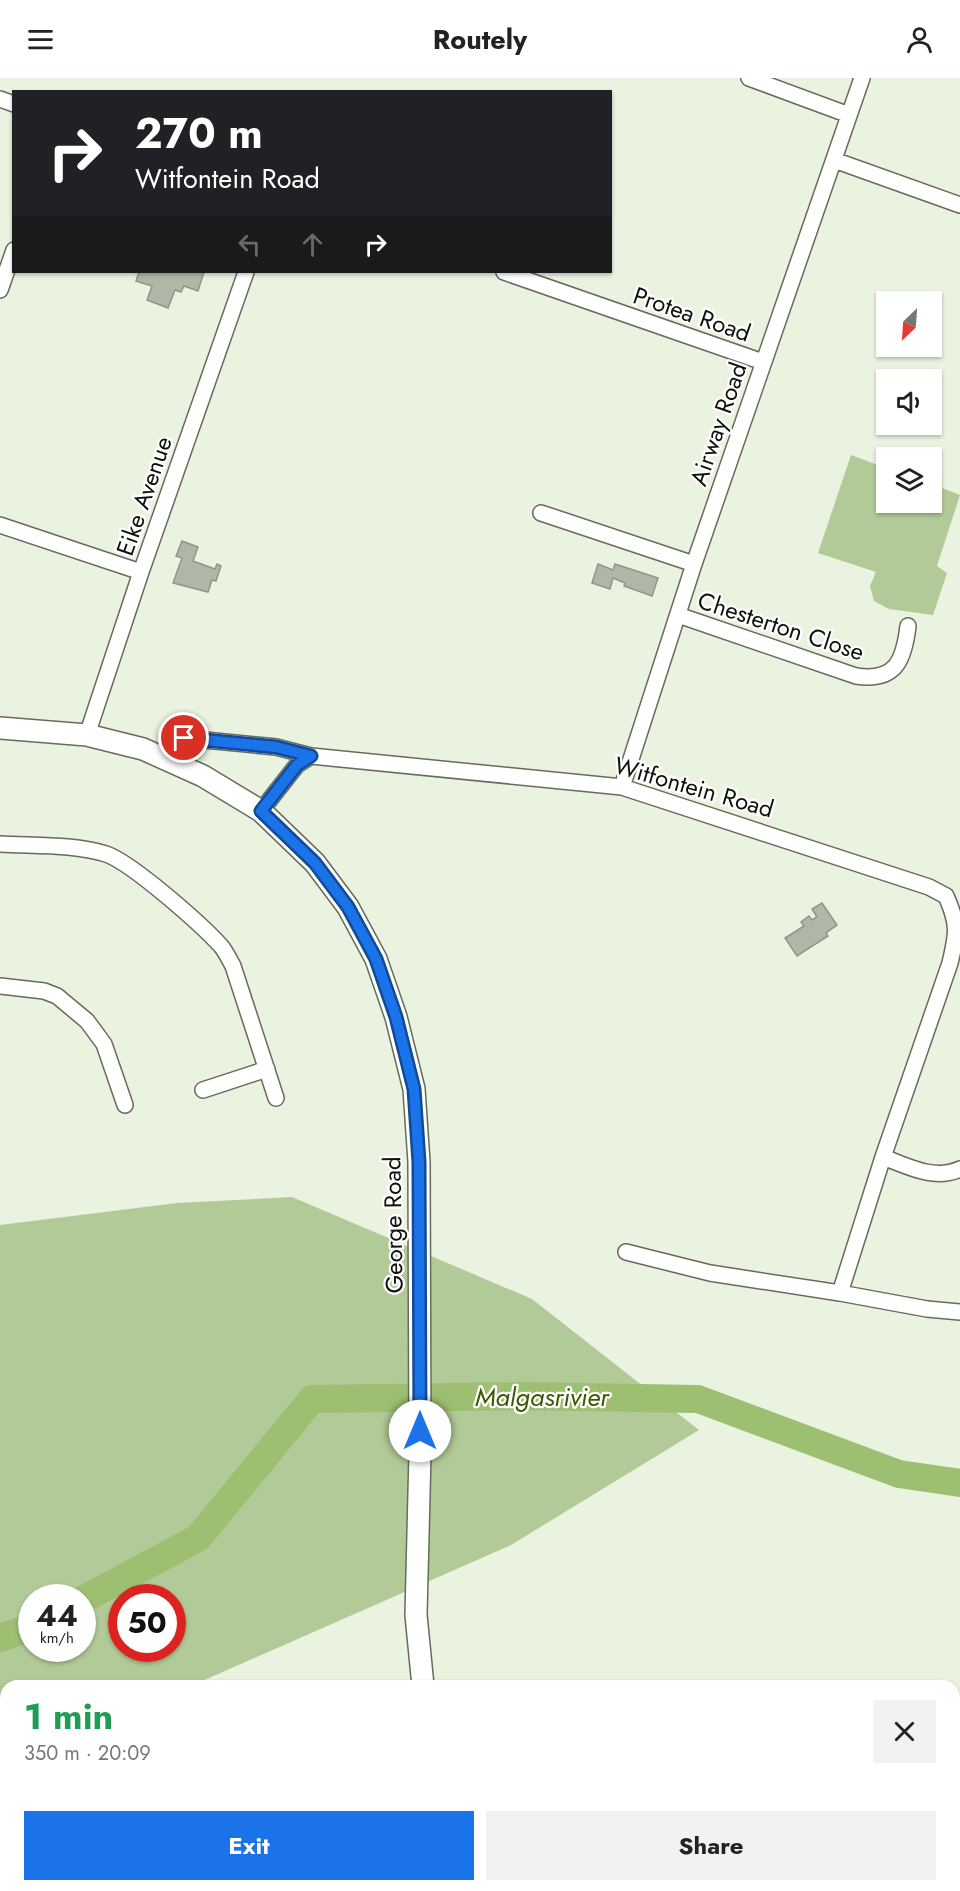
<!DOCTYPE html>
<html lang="en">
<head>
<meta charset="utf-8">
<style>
	body { margin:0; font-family:Jost,sans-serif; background:#f2f2f2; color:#222; height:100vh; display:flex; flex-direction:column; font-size:22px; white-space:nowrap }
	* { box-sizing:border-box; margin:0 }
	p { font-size:20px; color:#767676 }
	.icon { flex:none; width:33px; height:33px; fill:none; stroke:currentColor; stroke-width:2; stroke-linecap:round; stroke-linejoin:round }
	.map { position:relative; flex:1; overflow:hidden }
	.drawer { position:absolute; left:0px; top:1602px; width:960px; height:212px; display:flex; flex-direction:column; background:#fff; border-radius:18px 18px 0 0; box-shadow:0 2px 4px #0004 }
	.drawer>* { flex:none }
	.top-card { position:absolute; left:12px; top:12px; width:600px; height:183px; border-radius:0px; box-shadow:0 2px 4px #0004; background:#202124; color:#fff; overflow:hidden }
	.needle { width:39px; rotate:205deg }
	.controls { position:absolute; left:876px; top:213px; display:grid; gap:12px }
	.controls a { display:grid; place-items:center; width:66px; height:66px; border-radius:0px; background:#fff; box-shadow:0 2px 4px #0004; font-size:30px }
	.speed { position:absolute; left:18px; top:1506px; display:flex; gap:12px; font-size:30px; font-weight:700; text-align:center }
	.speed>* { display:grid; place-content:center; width:78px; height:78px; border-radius:50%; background:#fff; box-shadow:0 2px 4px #0004; line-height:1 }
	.speed small { font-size:15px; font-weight:400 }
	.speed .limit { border:9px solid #d22; background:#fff; color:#111 }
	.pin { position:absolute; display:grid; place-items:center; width:51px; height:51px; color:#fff; margin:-26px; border:3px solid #fff; border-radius:50%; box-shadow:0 2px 6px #0007 }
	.me { position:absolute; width:66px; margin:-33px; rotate:0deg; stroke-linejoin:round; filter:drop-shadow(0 0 4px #0008) }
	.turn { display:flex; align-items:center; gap:21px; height:126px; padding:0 24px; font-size:27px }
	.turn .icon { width:78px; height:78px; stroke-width:2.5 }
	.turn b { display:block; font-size:42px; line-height:51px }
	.lanes { display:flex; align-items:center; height:57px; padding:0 24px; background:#0003; justify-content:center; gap:30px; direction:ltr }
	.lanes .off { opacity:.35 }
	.round { display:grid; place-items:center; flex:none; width:63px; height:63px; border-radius:0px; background:#f2f2f2 }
	.overview { display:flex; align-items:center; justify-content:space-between; height:102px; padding:0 24px }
	h1 { font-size:36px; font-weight:700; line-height:45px; color:#1e9e55 }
	.primary-button { display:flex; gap:12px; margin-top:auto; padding:12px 24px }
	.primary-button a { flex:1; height:69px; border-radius:0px; background:#1a73e8; color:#fff; font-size:24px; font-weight:700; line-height:69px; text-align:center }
	.primary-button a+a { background:#f2f2f2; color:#222 }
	header { display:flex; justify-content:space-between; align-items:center; height:78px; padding:0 24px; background:#fff; font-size:27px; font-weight:700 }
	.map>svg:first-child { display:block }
</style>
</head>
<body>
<header><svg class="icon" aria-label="menu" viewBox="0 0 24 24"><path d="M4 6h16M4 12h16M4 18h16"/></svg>Routely<svg class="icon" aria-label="person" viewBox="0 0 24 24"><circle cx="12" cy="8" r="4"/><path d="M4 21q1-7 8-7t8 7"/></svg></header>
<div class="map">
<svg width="960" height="1813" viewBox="0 0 960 1813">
	<rect width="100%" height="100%" fill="#eaf2e0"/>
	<path fill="#b2ca97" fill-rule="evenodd" d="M 851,377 L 886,390 L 886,424 L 932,424 L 932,406 L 960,417 L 937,488 L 947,495 L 933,537 L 889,531 L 874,523 L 870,508 L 876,494 L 818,475 Z
		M 292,1119 L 532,1221 L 699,1352 L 511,1467 L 191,1608 L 6,1608 L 6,1689 L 0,1692 L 0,1147 L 177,1125 ZM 32,1520 L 82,1520 L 82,1570 L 32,1570 ZM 122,1520 L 172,1520 L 172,1570 L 122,1570 Z
		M 960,1737 L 960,1813 L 879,1813 L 885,1808 L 954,1808 L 954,1743 Z"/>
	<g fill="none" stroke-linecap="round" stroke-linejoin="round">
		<path stroke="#9dbf71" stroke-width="28" d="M 82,1522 L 198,1460 L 312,1321 L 519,1318 L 698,1321 L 899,1396 L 960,1405
			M 0,1560 L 32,1549"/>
	</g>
	<path fill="#afb8a7" stroke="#8f9787" stroke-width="1.5" d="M 139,194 L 204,194 L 198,213 L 184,208 L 181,214 L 175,212 L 168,230 L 147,222 L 152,208 L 136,203 Z
		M 182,463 L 198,469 L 193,483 L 215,491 L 217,486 L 221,488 L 216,503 L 212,502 L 208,514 L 173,505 L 182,480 L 176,478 Z
		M 598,486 L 613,492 L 615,486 L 658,500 L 652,518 L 624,508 L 625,505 L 613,500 L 610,511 L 592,505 Z
		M 822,825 L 837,847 L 826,855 L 828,858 L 797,878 L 785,860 L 804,848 L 801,844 L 809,838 L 812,842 L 817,839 L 812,831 Z"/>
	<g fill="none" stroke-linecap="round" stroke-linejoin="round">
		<g stroke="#656c5d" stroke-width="18">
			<path id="street" d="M 749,0 L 849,37
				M 0,21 L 14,26
				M 834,82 L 960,127
				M 504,194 L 763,284
				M 0,212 L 14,172
				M 541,435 L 694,486
				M 0,447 L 141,494
				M 678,537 L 856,598 C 896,604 904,582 908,548
				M 87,657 L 141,494 L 246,194
				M 184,660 L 276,669 L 311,678
				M 622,709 L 694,486 L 862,0
				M 261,733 L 297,687 L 311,678 L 622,709 L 929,809 L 946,818 C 959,847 957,855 950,885 L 883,1079
				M 0,766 C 33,768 75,766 106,776 C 132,785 201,846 221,868 C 226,874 229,881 233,888 L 276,1020
				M 0,908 L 44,913 L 57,918 L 87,943 L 104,966 L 125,1027
				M 203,1012 L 267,991
				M 626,1174 L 710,1195 L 840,1215 L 927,1231 L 960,1234
				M 840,1215 L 883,1079 C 907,1088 934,1103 960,1091
				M 0,1759 L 6,1756
				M 75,1808 L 78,1813
				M 260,1808 L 263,1813"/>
		</g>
		<g stroke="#656c5d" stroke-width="24">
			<path id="secondary" d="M 0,650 L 87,657 L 143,671 L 203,698 L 261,733 L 315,785 L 348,829 L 376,881 L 396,939 L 414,1011 L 419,1084 L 420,1375 L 416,1537 L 423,1608
				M 495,1808 L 498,1813"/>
		</g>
		<use href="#street" stroke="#fff" stroke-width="15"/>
		<use href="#secondary" stroke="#fff" stroke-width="21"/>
	</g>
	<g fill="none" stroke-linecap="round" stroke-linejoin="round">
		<g stroke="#114b97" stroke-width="15">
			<path id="route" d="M 184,660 L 276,669 L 311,678 L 297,687 L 261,733 L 315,785 L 348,829 L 376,881 L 396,939 L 414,1011 L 419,1084 L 420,1353"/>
		</g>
		<use href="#route" stroke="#1a73e8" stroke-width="10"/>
	</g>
	<g text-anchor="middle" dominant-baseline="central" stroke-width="4.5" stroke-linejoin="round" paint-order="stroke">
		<g font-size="24" fill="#0f120c" stroke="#fff">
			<text transform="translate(692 236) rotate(19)">Protea Road</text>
			<text transform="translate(718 346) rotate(-71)">Airway Road</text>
			<text transform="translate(144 418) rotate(-71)">Eike Avenue</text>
			<text transform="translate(781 548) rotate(18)">Chesterton Close</text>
			<text transform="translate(694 709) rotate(16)">Witfontein Road</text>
			<text transform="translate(393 1147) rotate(-91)">George Road</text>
		</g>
		<g font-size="26" font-style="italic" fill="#3c5900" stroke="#fff">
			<text x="542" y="1319">Malgasrivier</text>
		</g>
	</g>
</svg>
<div class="controls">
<a><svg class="needle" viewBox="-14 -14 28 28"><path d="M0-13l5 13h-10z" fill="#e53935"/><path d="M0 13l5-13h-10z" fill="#767676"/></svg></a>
<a><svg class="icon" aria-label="sound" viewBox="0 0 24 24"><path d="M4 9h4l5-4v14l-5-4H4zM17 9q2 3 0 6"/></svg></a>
<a><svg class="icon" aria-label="layers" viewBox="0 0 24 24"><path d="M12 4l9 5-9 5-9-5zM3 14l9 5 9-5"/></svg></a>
</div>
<div class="speed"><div>44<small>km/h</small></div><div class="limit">50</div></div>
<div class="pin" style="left:184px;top:660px;background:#d93025"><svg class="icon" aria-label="arrive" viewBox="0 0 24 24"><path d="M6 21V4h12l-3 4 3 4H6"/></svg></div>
<svg class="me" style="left:420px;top:1353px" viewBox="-20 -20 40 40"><circle r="19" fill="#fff"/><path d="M0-13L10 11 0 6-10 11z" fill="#1a73e8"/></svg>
<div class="top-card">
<div class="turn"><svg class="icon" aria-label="right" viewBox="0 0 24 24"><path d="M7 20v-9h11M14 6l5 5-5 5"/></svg><div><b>270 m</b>Witfontein Road</div></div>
<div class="lanes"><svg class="icon off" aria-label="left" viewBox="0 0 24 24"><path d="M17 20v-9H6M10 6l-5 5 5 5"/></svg><svg class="icon off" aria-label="ahead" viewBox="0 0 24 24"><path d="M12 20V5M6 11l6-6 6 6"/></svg><svg class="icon" aria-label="right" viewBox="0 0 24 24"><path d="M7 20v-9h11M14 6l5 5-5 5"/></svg></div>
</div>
<section class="drawer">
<div class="overview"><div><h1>1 min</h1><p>350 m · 20:09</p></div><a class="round"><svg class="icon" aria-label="close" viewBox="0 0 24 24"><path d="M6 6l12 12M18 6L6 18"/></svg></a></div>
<div class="primary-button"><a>Exit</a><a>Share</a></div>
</section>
</div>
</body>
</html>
